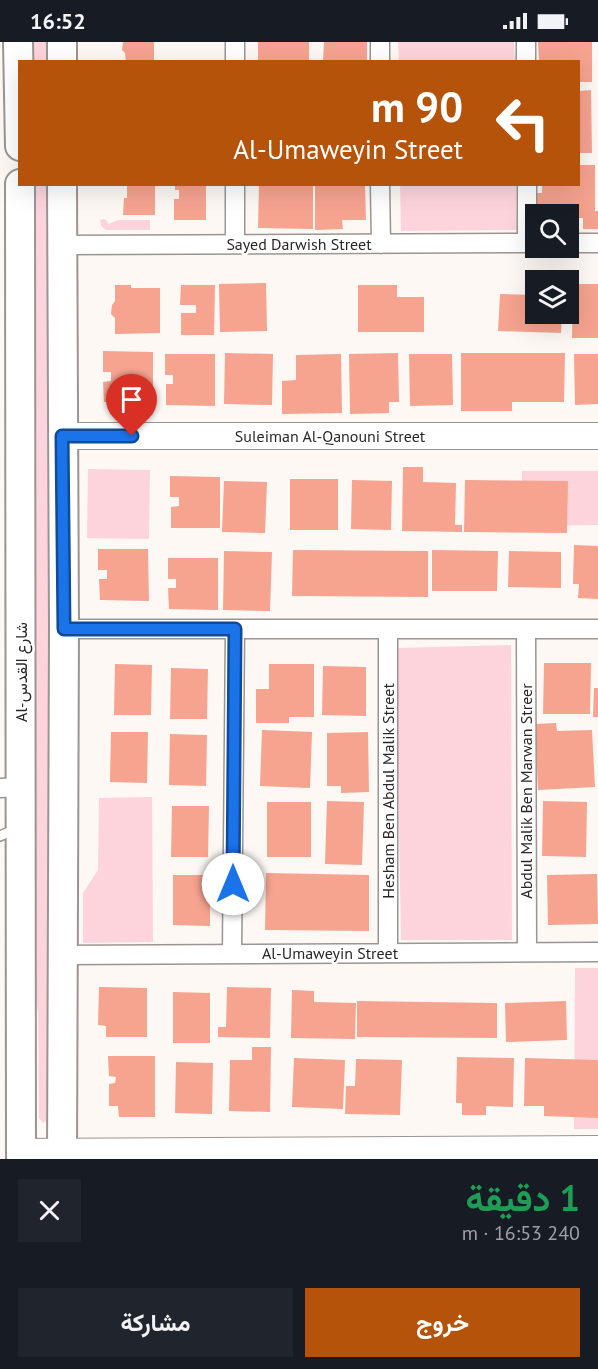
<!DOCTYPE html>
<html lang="ar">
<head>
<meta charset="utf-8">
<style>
	body { margin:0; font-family:"PT Sans",Vazirmatn,sans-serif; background:#20242c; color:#f1f3f6; direction:rtl; height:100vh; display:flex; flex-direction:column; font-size:22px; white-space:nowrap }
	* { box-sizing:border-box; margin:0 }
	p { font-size:20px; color:#9ea1a6 }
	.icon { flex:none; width:33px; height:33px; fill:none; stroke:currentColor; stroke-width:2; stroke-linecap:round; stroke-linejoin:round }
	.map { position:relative; height:1117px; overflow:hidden; direction:ltr }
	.details { display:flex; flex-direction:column; background:#171b24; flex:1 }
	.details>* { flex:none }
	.hud { position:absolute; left:18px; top:18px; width:562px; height:126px; border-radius:0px; box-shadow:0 6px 24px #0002; direction:rtl; background:#b45309; color:#fff; overflow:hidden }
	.buttons { position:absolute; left:525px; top:162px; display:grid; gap:12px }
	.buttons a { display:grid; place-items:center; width:54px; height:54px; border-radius:0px; background:#171b24; box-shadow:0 6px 24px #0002; font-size:30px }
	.pin { position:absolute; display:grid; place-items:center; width:51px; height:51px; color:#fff; margin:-62px -26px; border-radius:50% 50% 50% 0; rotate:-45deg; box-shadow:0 0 6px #0007 }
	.pin .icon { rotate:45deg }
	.me { position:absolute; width:66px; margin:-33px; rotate:0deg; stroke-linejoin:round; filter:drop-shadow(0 0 4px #0008) }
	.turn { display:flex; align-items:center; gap:21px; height:126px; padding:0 18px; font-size:27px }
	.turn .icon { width:78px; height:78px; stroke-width:2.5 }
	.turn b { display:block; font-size:42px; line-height:51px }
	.round { display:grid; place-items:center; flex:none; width:63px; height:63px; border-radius:0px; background:#20242c }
	.head { display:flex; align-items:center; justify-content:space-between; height:102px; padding:0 18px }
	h1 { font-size:36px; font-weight:700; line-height:45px; color:#1e9e55 }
	.primary-button { display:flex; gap:12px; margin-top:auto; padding:12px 18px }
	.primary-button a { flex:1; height:69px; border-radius:0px; background:#b45309; color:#fff; font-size:24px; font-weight:700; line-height:69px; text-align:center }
	.primary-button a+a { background:#20242c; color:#f1f3f6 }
	.status { display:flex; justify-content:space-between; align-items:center; height:42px; padding:0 30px; background:#171b24; direction:ltr }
	.status svg { height:16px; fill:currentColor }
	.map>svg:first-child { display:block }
</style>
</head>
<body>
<div class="status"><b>16:52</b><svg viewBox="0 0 49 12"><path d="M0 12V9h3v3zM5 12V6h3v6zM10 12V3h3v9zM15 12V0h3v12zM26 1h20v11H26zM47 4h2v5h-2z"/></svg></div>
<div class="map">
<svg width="598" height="1117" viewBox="0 0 598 1117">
	<rect width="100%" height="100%" fill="#fdf8f4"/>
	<path fill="#fdd4db" d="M 31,0 L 46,0 L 46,19 L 31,19 Z
		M 398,0 L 514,0 L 515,19 L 399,19 Z
		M 32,143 L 47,143 L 50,1076 L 43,1081 L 39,1076 L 38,970 L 36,960 Z
		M 400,143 L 516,143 L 517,188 L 401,189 Z
		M 105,177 L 109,182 L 118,178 L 150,178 L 150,188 L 106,188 L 101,184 L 100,178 Z
		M 88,427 L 150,428 L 149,497 L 87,496 Z
		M 522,429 L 598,429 L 598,483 L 522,484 Z
		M 511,603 L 512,898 L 401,898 L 396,606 Z
		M 152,755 L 153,900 L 83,901 L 83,851 L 98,828 L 99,756 Z
		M 575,926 L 598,926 L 598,1087 L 574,1087 Z"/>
	<path fill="#f6a390" d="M 123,0 L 154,0 L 154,20 L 126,20 L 125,11 L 122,8 Z
		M 258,0 L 309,0 L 309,20 L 258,20 Z
		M 324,0 L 367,0 L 367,20 L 323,20 Z
		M 538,0 L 592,0 L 592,40 L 579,40 L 579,20 L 539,20 Z
		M 591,48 L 592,111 L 579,111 L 579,49 Z
		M 579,123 L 595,123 L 595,169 L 598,169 L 598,187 L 583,187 L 583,176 L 568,176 L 568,172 L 536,172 L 536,151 L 542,151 L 542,142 L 579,142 Z
		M 127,142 L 155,142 L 155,173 L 123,173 L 124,156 L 127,156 Z
		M 175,142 L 206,142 L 206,178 L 174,178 L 174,157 L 179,157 L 179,148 L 175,148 Z
		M 259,142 L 313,142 L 313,187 L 258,186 Z
		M 315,142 L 365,142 L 366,178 L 342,178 L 343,187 L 315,188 Z
		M 266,241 L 267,289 L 220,290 L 219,242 Z
		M 573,242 L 598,242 L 598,296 L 572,296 Z
		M 115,243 L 131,243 L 131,246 L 160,246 L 160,291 L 115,292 L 115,276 L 111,272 L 112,263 L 115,259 Z
		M 181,243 L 215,243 L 214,293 L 181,293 L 181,271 L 196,271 L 196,263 L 180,263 Z
		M 358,243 L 397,243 L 397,255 L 424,255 L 424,290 L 358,290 Z
		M 500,252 L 536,253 L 536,272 L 562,272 L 561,291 L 498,289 Z
		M 103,309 L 153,310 L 153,361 L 104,360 L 103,340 L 111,339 L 111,330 L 103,330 Z
		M 225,311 L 273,312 L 272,363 L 224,362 Z
		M 398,311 L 399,360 L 389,360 L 389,371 L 350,372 L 349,312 Z
		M 461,311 L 565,311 L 564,360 L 512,360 L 512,369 L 461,369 Z
		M 165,312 L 215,312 L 215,364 L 166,363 L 166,342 L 173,342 L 173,333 L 165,333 Z
		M 341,312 L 342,371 L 282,372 L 282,339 L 296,338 L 296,313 Z
		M 409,312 L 452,312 L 453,363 L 410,364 Z
		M 574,312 L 598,312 L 598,362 L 575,363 Z
		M 403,425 L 423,425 L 423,440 L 456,441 L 455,483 L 462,483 L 462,490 L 402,489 Z
		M 170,434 L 220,435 L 220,486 L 171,486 L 171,465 L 179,464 L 179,455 L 170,455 Z
		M 290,437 L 338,437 L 338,488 L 290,488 Z
		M 352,438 L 392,439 L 391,488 L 351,487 Z
		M 465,438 L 568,439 L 567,491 L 464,490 Z
		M 224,439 L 267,440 L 265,491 L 222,490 Z
		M 574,503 L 598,504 L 598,557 L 578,556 L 579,542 L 573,542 Z
		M 98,507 L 148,507 L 149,559 L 100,558 L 99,537 L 107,537 L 107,528 L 98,528 Z
		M 293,508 L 428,509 L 428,555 L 292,554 Z
		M 432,508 L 498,509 L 497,549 L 432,549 Z
		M 224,509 L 272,510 L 270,569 L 223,568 Z
		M 509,509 L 561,510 L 561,546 L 508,545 Z
		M 168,516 L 218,516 L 218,568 L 169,567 L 168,546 L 176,546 L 176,537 L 168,537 Z
		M 544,621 L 591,621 L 590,672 L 543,672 Z
		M 115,622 L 152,623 L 151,673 L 114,673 Z
		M 269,622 L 314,622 L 314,675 L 289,675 L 289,681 L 256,681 L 256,647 L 269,647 Z
		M 323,624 L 366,625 L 366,674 L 322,673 Z
		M 171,626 L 208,627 L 207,677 L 170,677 Z
		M 594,646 L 598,646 L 598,675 L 593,675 Z
		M 556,681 L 557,689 L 592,688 L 595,745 L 538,748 L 535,682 Z
		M 262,688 L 312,690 L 310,746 L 260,744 Z
		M 111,690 L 148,690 L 147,741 L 110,740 Z
		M 368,690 L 369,750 L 341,751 L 341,744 L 327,744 L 327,691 Z
		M 170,692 L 207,693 L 206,744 L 169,743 Z
		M 327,759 L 364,760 L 362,823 L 325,822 Z
		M 543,759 L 587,760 L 586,815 L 542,814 Z
		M 267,760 L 311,760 L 311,815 L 267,815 Z
		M 172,764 L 209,764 L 208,815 L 171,815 Z
		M 266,831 L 369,833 L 369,889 L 265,888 Z
		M 597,832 L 598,882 L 548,883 L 547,833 Z
		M 173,833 L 210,833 L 210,884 L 173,883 Z
		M 99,945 L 147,946 L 147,995 L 106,995 L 106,984 L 98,983 Z
		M 227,945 L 271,946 L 270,996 L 218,995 L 218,985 L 226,985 Z
		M 292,948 L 314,949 L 314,960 L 356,961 L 355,997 L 291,996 Z
		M 173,950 L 210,951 L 210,1001 L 173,1001 Z
		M 357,959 L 497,961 L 497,996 L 357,995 Z
		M 566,959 L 567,998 L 506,1000 L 505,961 Z
		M 252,1005 L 271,1005 L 270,1070 L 229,1069 L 230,1018 L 252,1018 Z
		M 108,1014 L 155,1014 L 155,1075 L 119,1075 L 118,1064 L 109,1064 L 109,1042 L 115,1041 L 116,1035 L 109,1034 Z
		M 457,1015 L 514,1016 L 513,1065 L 486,1064 L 486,1073 L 462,1073 L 462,1061 L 456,1061 Z
		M 294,1016 L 345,1018 L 343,1067 L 292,1065 Z
		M 525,1016 L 598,1018 L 598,1076 L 544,1074 L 544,1064 L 524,1064 Z
		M 356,1017 L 402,1018 L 400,1073 L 345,1072 L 346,1044 L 355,1044 Z
		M 176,1020 L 213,1021 L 212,1072 L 175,1071 Z"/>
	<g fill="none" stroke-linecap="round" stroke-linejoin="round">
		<g stroke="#9a9592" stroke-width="12">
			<path id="lane" d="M 0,794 L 16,787"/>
		</g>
		<g stroke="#9a9592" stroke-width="21">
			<path id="street" d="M 380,0 L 380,20
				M 526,0 L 526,20
				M 235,20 L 235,0
				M 380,142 L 381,202
				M 527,142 L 527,201
				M 568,201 L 598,201
				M 235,202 L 235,142
				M 62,203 L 536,201
				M 64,587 L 598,587
				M 388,587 L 388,911
				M 526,587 L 527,910
				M 0,746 L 21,745
				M 232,912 L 235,587
				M 62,913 L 598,910"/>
		</g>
		<g stroke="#9a9592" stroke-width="28">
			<path id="secondary" d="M 62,394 L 598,394
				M 21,1110 L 598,1107"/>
		</g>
		<g stroke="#9a9592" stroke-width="32">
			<path id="primary" d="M 18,0 L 20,104
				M 62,0 L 62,20
				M 20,142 L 21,1117
				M 62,1117 L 64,587 L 62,142"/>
		</g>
		<use href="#lane" stroke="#fff" stroke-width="9"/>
		<use href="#street" stroke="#fff" stroke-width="18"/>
		<use href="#secondary" stroke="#fff" stroke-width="26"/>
		<use href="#primary" stroke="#fff" stroke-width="28"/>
	</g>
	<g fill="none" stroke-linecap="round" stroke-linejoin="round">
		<g stroke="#114b97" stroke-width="15">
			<path id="route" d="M 132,394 L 62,394 L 64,587 L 235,587 L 233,842"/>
		</g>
		<use href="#route" stroke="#1a73e8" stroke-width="10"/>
	</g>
	<g text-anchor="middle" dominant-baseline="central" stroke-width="5" stroke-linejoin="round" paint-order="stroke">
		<g font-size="16" fill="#2a2827" stroke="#fff">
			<text x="299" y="202">Sayed Darwish Street</text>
			<text x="330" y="394">Suleiman Al-Qanouni Street</text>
			<text transform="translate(21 630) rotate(-90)">Al-شارع القدس</text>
			<text transform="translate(388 749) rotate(-90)">Hesham Ben Abdul Malik Street</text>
			<text transform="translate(526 749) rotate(-90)">Abdul Malik Ben Marwan Streer</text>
			<text x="330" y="911">Al-Umaweyin Street</text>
		</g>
	</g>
</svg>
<div class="buttons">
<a><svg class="icon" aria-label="search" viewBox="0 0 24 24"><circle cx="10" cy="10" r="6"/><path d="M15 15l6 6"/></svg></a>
<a><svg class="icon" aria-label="layers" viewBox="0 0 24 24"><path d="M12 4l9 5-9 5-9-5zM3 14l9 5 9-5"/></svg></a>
</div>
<div class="pin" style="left:132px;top:394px;background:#d93025"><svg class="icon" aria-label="arrive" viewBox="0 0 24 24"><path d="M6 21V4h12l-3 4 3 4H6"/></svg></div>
<svg class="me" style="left:233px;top:842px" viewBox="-20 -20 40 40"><circle r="19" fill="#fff"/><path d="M0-13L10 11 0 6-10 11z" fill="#1a73e8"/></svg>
<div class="hud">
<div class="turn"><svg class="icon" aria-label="left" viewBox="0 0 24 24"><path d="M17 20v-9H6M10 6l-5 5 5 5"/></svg><div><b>90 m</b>Al-Umaweyin Street</div></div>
</div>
</div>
<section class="details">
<div class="head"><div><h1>1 دقيقة</h1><p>240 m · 16:53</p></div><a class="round"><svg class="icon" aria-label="close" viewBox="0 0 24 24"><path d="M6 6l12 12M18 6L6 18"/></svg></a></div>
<div class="primary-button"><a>خروج</a><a>مشاركة</a></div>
</section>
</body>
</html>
